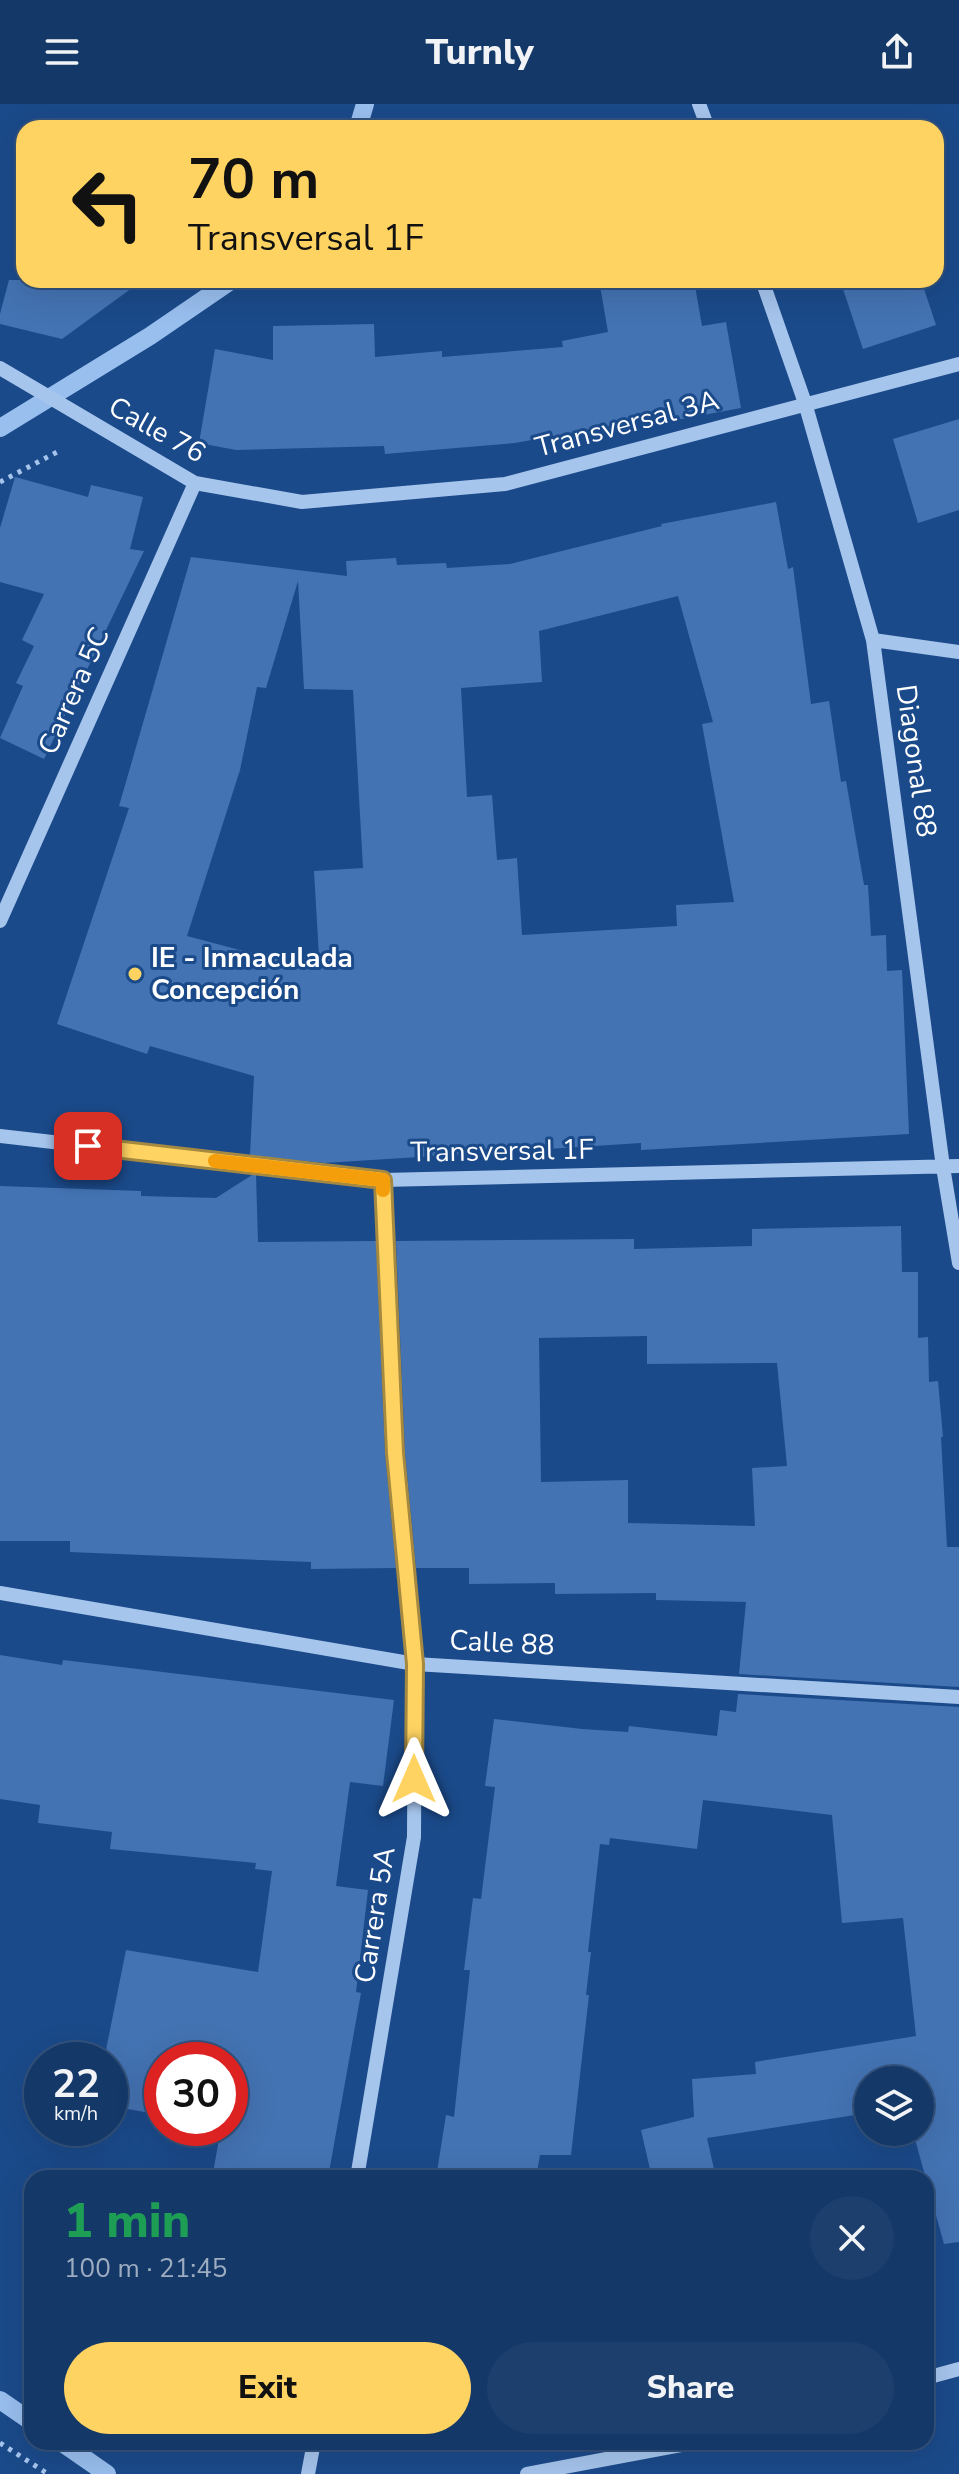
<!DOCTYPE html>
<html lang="en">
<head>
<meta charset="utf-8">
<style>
	body { margin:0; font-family:"Nunito Sans",sans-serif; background:#1d3f6e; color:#f1f3f6; height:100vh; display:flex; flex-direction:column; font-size:30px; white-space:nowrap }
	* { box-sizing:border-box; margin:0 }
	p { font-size:26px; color:#9dacc0 }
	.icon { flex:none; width:44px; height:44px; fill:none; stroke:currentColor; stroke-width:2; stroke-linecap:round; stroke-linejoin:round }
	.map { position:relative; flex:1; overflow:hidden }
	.sheet { position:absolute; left:24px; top:2066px; width:910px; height:280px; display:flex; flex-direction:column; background:#143868; border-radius:24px; box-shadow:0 8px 32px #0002,0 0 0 2px #33527c }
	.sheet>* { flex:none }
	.banner { position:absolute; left:16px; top:16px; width:928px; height:168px; border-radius:24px; box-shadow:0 8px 32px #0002,0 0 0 2px #33527c; background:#fed362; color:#111; overflow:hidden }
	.controls { position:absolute; left:854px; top:1962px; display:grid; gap:16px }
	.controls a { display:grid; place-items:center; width:80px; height:80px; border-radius:50%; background:#143868; box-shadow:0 8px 32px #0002,0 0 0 2px #33527c; font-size:40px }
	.speed { position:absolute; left:24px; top:1938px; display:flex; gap:16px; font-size:40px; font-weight:700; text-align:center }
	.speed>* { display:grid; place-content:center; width:104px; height:104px; border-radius:50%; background:#143868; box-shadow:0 8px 32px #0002,0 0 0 2px #33527c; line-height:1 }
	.speed small { font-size:20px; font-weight:400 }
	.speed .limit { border:12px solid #d22; background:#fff; color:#111 }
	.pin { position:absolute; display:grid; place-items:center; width:68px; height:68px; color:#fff; margin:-34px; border-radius:16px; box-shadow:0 4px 12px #0006 }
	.me { position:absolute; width:88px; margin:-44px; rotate:0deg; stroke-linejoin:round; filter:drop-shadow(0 0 6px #0008) }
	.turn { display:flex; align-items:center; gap:28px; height:168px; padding:0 40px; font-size:36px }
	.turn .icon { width:104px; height:104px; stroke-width:2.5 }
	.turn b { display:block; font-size:56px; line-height:68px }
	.round { display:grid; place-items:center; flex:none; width:84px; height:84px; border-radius:42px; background:#1d3f6e }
	.summary { display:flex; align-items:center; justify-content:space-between; height:136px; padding:0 40px }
	h1 { font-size:48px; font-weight:800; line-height:60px; color:#1e9e55 }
	.button { display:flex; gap:16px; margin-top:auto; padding:16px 40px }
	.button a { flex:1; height:92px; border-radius:48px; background:#fed362; color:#111; font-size:32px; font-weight:800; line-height:92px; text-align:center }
	.button a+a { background:#1d3f6e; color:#f1f3f6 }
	header { display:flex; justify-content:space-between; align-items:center; height:104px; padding:0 40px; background:#143868; font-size:36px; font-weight:800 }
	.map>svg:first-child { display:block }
</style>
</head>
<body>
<header><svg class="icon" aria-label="menu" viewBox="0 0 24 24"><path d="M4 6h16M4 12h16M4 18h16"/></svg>Turnly<svg class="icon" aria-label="share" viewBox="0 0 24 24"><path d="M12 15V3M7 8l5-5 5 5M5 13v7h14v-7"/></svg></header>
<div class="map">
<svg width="959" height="2370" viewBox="0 0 959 2370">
	<rect width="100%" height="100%" fill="#1b4a8a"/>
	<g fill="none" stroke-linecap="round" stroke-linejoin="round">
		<path stroke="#99bfef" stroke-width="18" d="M 358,24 L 365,0
			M 0,324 L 150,232 L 232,176
			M 0,2296 L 32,2318
			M 61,2338 L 107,2370"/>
	</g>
	<path fill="#4473b3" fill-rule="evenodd" d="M 9,176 L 143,176 L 62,235 L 0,220 L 0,210 Z
		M 599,176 L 694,176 L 702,222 L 726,218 L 741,304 L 660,319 L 659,313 L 515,339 L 385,350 L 384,342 L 236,346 L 199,339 L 215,245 L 273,256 L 273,222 L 374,220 L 375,253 L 442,247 L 442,253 L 563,243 L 562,237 L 608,228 Z
		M 840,176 L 921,176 L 936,221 L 863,245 Z
		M 959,315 L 959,406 L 918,419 L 893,335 Z
		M 15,373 L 88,393 L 91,381 L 143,393 L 130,445 L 144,447 L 44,655 L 0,634 L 23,582 L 16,579 L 34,542 L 22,536 L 44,490 L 0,478 L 0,424 Z
		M 776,398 L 788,465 L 793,463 L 811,600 L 829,597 L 841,678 L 846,677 L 864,781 L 868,781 L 871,832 L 886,831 L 887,867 L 902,866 L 909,1030 L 641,1046 L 641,1039 L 324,1059 L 250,1051 L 254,972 L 150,942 L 147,950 L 57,920 L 129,704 L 119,702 L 191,453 L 347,472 L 346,457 L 396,454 L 397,461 L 446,459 L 447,464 L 510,460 L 662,422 L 661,420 ZM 298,477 L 304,585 L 353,586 L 363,764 L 314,767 L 319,852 L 247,848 L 187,832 L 240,666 L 257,583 L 266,584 ZM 678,492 L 713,618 L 702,620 L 734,798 L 676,801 L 677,822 L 522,831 L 517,754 L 497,756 L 492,691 L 467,693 L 461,584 L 542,578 L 539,527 Z
		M 252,1071 L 256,1071 L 258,1138 L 376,1137 L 385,1349 L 396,1464 L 311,1465 L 311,1458 L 70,1448 L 70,1437 L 0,1437 L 0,1082 L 141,1087 L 141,1092 L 216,1094 Z
		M 901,1122 L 902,1168 L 918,1168 L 918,1234 L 928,1233 L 929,1278 L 938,1277 L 943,1333 L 941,1333 L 947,1443 L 959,1443 L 959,1583 L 739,1570 L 746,1498 L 656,1496 L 656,1489 L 555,1490 L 555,1479 L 469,1480 L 469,1464 L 416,1464 L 405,1348 L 396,1137 L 634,1135 L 634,1145 L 752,1142 L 752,1125 ZM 647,1232 L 647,1260 L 777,1259 L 787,1362 L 752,1364 L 755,1422 L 628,1419 L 628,1376 L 541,1378 L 539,1234 Z
		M 0,1551 L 62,1561 L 63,1556 L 394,1596 L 383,1682 L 350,1678 L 336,1782 L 368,1786 L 356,1888 L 361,1889 L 328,2074 L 212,2074 L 221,2024 L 230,2024 L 230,1956 L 162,1956 L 162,2011 L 110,2002 L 110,1956 L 104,1956 L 126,1846 L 258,1868 L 272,1767 L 255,1765 L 256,1759 L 110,1745 L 112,1728 L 38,1719 L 40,1701 L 0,1695 Z
		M 738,1590 L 959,1603 L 959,2138 L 944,2140 L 913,2028 L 920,2028 L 920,1976 L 868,1976 L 868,2009 L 707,2034 L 716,2074 L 652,2074 L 641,2026 L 694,2013 L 692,1975 L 756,1970 L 755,1958 L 916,1932 L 903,1814 L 842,1819 L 832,1711 L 703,1696 L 697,1745 L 610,1734 L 609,1741 L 600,1740 L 588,1848 L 591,1848 L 586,1891 L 589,1891 L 571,2051 L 540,2051 L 536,2074 L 436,2074 L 446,2011 L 454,2013 L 470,1866 L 464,1866 L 473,1794 L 481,1795 L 495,1683 L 485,1682 L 494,1615 L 582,1625 L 628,1628 L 629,1622 L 717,1632 L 720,1606 L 736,1608 Z"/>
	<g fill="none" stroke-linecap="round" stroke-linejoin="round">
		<path stroke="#a6c5ed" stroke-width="5" stroke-dasharray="4 6" stroke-linecap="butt" d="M 0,378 L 59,347
			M 0,2339 L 48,2370"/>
		<path stroke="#a6c5ed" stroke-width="14" d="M 699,0 L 708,24
			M 762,176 L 805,299 L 873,536 L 943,1063 L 959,1159
			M 0,264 L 195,379 L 302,398 L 505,380 L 959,260
			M 873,536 L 959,548
			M 0,817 L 195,379
			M 0,1032 L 383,1076 L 959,1062
			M 0,1489 L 415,1560 L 959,1593
			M 357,2074 L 414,1733 L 415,1560 L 395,1349 L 383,1076
			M 926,2274 L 959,2265
			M 308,2370 L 314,2338
			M 527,2370 L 697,2338"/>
	</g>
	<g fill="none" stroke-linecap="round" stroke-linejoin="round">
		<g stroke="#a58940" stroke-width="20">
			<path id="route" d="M 88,1042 L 383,1076 L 395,1349 L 415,1560 L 414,1675"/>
		</g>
		<use href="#route" stroke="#fed362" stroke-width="14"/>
		<path stroke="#f59e0b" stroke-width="14" d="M 215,1057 L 383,1076 L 383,1086"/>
	</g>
	<circle fill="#fed362" stroke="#1b4a8a" stroke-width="3" cx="135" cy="870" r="8"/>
	<g text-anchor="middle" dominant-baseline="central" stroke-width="6" stroke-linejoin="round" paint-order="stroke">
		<g font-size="28" fill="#fff" stroke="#1b4a8a">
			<text transform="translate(627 320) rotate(-15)">Transversal 3A</text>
			<text transform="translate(157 326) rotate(29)">Calle 76</text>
			<text transform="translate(74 587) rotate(-66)">Carrera 5C</text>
			<text transform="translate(916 657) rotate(82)">Diagonal 88</text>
			<text transform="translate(502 1047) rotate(-1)">Transversal 1F</text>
			<text transform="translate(502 1539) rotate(3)">Calle 88</text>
			<text transform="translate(375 1811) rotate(-81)">Carrera 5A</text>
		</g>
		<g font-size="28" font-weight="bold" fill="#fff" stroke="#1b4a8a" text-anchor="start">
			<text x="151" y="854">IE - Inmaculada<tspan x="151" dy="32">Concepción</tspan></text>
		</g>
	</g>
</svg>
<div class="controls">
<a><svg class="icon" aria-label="layers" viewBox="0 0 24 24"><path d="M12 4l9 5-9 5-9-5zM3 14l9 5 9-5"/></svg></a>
</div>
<div class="speed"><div>22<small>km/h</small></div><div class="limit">30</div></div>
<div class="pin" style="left:88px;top:1042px;background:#d93025"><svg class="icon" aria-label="arrive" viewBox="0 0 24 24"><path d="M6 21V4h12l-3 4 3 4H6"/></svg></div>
<svg class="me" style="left:414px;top:1675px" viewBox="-20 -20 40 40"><path d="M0-17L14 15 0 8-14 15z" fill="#fed362" stroke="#fff" stroke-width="4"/></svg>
<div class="banner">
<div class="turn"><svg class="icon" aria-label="left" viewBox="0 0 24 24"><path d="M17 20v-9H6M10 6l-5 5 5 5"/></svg><div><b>70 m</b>Transversal 1F</div></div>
</div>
<section class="sheet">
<div class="summary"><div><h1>1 min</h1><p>100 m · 21:45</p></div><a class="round"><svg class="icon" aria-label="close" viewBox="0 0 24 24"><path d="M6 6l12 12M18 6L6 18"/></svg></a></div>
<div class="button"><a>Exit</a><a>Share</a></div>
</section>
</div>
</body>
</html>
